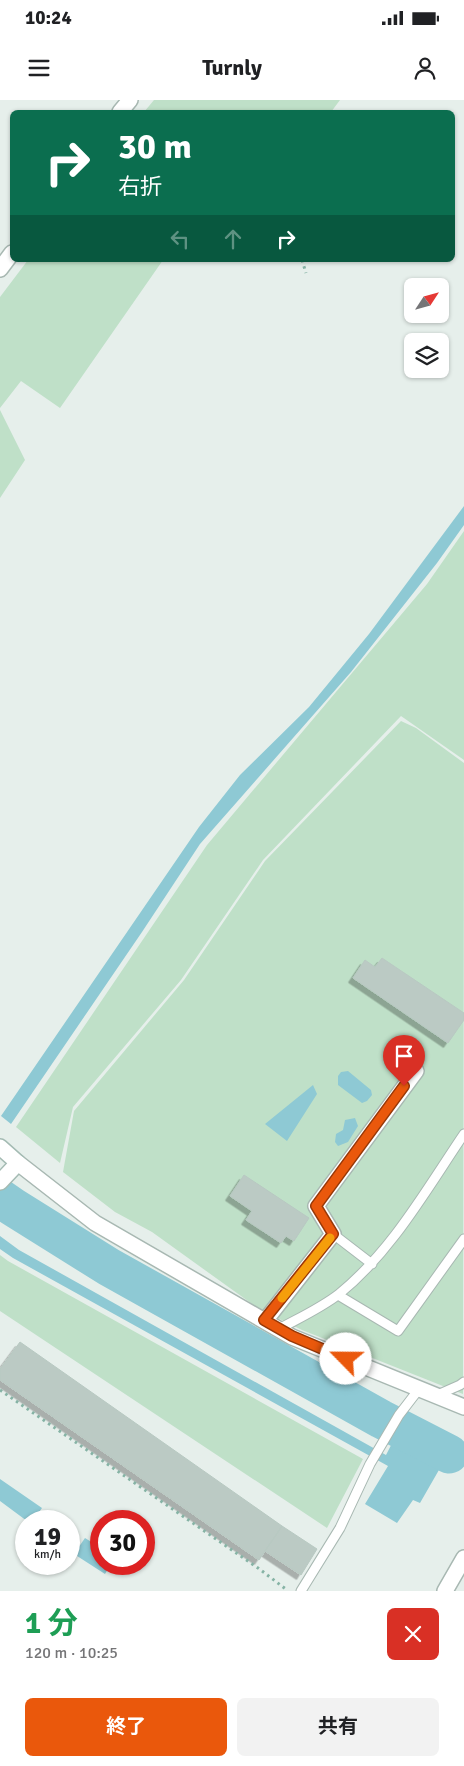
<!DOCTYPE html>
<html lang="ja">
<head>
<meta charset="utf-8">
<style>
	body { margin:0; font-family:Signika,"Noto Sans JP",sans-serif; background:#f2f2f2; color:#202124; height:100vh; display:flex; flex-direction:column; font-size:19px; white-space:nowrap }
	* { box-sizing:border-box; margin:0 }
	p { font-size:16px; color:#757577 }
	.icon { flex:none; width:28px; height:28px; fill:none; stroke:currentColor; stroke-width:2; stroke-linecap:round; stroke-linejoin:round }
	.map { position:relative; height:1491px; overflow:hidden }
	.panel { display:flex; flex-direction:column; background:#fff; flex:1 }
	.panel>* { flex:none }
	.top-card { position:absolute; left:10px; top:10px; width:445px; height:152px; border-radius:8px; box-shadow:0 1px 4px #0004; background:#0b6e4f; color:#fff; overflow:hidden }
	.needle { width:32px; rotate:54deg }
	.tools { position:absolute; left:404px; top:178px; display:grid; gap:10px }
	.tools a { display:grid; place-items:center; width:45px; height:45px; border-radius:8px; background:#fff; box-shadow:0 1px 4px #0004; font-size:25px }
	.speed { position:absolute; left:15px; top:1410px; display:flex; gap:10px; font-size:25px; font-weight:700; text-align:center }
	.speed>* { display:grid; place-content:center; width:65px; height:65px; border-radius:50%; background:#fff; box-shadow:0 1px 4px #0004; line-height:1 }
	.speed small { font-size:12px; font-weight:400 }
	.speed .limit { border:8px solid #d22; background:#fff; color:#111 }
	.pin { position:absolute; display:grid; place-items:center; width:42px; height:42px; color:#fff; margin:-51px -21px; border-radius:50% 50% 50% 0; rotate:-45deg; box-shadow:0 0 5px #0007 }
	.pin .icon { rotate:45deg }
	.me { position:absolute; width:55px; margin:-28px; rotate:293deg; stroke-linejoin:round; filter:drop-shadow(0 0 4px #0008) }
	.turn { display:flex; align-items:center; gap:18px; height:105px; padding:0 25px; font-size:22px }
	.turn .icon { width:65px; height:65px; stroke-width:2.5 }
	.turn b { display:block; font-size:35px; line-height:42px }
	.lanes { display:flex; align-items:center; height:48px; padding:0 25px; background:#0003; justify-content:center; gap:25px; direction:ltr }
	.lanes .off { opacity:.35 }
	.round { display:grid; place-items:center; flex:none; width:52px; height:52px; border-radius:8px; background:#f2f2f2 }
	.head { display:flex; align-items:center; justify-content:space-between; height:85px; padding:0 25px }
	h1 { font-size:30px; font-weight:700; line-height:38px; color:#1e9e55 }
	.action { display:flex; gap:10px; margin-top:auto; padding:10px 25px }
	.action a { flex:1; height:58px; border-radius:8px; background:#ea580c; color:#fff; font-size:20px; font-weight:700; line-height:58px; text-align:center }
	.action a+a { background:#f2f2f2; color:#202124 }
	.status { display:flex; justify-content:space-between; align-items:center; height:35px; padding:0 25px; background:#fff; direction:ltr }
	.status svg { height:14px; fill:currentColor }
	header { display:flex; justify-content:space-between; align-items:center; height:65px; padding:0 25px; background:#fff; font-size:22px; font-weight:700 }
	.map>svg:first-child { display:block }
</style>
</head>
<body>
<div class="status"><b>10:24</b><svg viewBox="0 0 49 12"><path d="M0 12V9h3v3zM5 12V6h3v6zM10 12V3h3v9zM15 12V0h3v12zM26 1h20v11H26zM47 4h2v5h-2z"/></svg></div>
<header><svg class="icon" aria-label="menu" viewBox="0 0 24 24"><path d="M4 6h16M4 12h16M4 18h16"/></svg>Turnly<svg class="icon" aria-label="person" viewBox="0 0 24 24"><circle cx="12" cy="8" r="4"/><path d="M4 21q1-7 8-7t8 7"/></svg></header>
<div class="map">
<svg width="464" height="1491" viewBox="0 0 464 1491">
	<defs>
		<filter id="shadow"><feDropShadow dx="-4.5" dy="4.5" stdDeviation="0" flood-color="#0004"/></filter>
	</defs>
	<rect width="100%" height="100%" fill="#e6efeb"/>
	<path fill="#bfe0c8" d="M 154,0 L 340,0 L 331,12 L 144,12 Z
		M 28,160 L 163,160 L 60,308 L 21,281 L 0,308 L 0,197 Z
		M 0,310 L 25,360 L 0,398 Z
		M 464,431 L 464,660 L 401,616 L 263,760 L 181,880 L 73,1007 L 60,1063 L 16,1027 L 207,745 L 427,484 Z
		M 401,621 L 416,628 L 464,663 L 463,1294 L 302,1230 L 259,1209 L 152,1132 L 115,1112 L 63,1072 L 74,1011 L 184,880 L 265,761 Z
		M 0,1155 L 8,1161 L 363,1359 L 327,1428 L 0,1211 Z"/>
	<path fill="#8ec9d4" d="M 464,406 L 464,425 L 437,463 L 351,572 L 200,744 L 142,832 L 11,1024 L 1,1016 L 199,727 L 240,675 L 309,607 L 369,534 Z
		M 348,971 L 371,990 L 372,995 L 367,1001 L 362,1003 L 338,985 L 338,976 L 341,972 Z
		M 313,985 L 317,994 L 287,1041 L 265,1024 Z
		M 355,1018 L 358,1026 L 348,1042 L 338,1046 L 335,1042 L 336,1034 L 343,1030 L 345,1020 Z
		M 0,1136 L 19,1150 L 386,1355 L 404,1320 L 451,1349 L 420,1403 L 413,1400 L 397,1423 L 365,1404 L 388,1366 L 13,1158 L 0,1149 Z
		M 0,1379 L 42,1408 L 33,1421 L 27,1421 L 0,1401 Z
		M 47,1410 L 63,1421 L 41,1421 Z
		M 69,1425 L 78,1432 L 69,1448 Z
		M 85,1438 L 101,1448 L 101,1464 L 111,1464 L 105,1474 L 74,1454 Z"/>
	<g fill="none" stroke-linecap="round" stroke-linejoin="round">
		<path stroke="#8ec9d4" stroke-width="39" d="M 0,1098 L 13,1107 L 109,1167 L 381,1319 L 449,1354"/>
	</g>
	<path fill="#bbcac4" stroke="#b8c9c2" filter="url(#shadow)" d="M 382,858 L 464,913 L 464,920 L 448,943 L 353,878 L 365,860 L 375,867 Z
		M 244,1075 L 309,1118 L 294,1141 L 286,1136 L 281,1143 L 246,1120 L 252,1111 L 230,1096 Z
		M 20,1242 L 282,1426 L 259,1460 L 0,1280 L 0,1269 Z
		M 282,1426 L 317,1449 L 301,1475 L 265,1451 Z"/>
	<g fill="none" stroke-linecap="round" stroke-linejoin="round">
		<g stroke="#a8b8b2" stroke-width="11">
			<path id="lane" d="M 333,1134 L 372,1164
				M 338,1195 L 398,1231 L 464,1139
				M 279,1229 C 299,1218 321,1208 339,1194 C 392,1151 426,1090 464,1034
				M 435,1296 L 460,1285 L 464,1282
				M 301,1491 L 340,1428 L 370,1364 L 399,1315 L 419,1289"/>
		</g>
		<g stroke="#a8b8b2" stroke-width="18">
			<path id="street" d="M 120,12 L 130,0
				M 0,169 L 12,153
				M 18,1063 L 95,1123 L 292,1237 L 464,1307
				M 265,1221 L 333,1134 L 316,1106 L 416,971
				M 445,1491 L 464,1458"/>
		</g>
		<g stroke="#a4bbb3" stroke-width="18">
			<path id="secondary" d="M 0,1047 L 18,1063 L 0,1082"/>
		</g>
		<path stroke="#86b3a5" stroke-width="3" stroke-dasharray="2.5 4" stroke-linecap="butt" d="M 302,160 L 306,173
			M 0,1290 L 258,1468 L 287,1490"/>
		<use href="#lane" stroke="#fff" stroke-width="9"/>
		<use href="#street" stroke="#fff" stroke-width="15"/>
		<use href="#secondary" stroke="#fff" stroke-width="15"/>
	</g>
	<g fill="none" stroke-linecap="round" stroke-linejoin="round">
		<g stroke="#983908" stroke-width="12">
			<path id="route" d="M 346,1259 L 292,1236 L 264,1220 L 333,1134 L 316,1106 L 404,986"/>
		</g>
		<use href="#route" stroke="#ea580c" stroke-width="9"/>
		<path stroke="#f59e0b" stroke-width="9" d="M 282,1198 L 330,1138"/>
	</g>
</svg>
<div class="tools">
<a><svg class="needle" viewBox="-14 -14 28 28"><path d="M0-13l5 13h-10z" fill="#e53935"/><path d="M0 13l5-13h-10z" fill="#757577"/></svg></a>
<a><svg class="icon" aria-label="layers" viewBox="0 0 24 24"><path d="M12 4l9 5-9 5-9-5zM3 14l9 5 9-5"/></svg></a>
</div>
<div class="speed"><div>19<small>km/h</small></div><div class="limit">30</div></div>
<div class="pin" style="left:404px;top:986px;background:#d93025"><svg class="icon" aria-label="arrive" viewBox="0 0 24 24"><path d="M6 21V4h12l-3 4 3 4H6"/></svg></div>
<svg class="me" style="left:346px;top:1259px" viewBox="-20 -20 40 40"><circle r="19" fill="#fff"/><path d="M0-13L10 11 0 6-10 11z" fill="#ea580c"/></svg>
<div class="top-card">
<div class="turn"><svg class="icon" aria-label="right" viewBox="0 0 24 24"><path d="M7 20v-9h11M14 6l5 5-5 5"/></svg><div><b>30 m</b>右折</div></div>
<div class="lanes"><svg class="icon off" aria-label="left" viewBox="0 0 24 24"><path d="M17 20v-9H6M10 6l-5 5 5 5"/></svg><svg class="icon off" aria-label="ahead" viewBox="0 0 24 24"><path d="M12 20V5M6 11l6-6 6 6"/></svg><svg class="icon" aria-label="right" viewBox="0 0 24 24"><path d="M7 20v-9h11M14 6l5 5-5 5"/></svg></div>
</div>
</div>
<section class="panel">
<div class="head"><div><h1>1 分</h1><p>120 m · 10:25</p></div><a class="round" style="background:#d93025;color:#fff"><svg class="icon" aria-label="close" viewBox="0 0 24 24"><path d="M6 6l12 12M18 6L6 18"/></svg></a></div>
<div class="action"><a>終了</a><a>共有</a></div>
</section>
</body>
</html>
